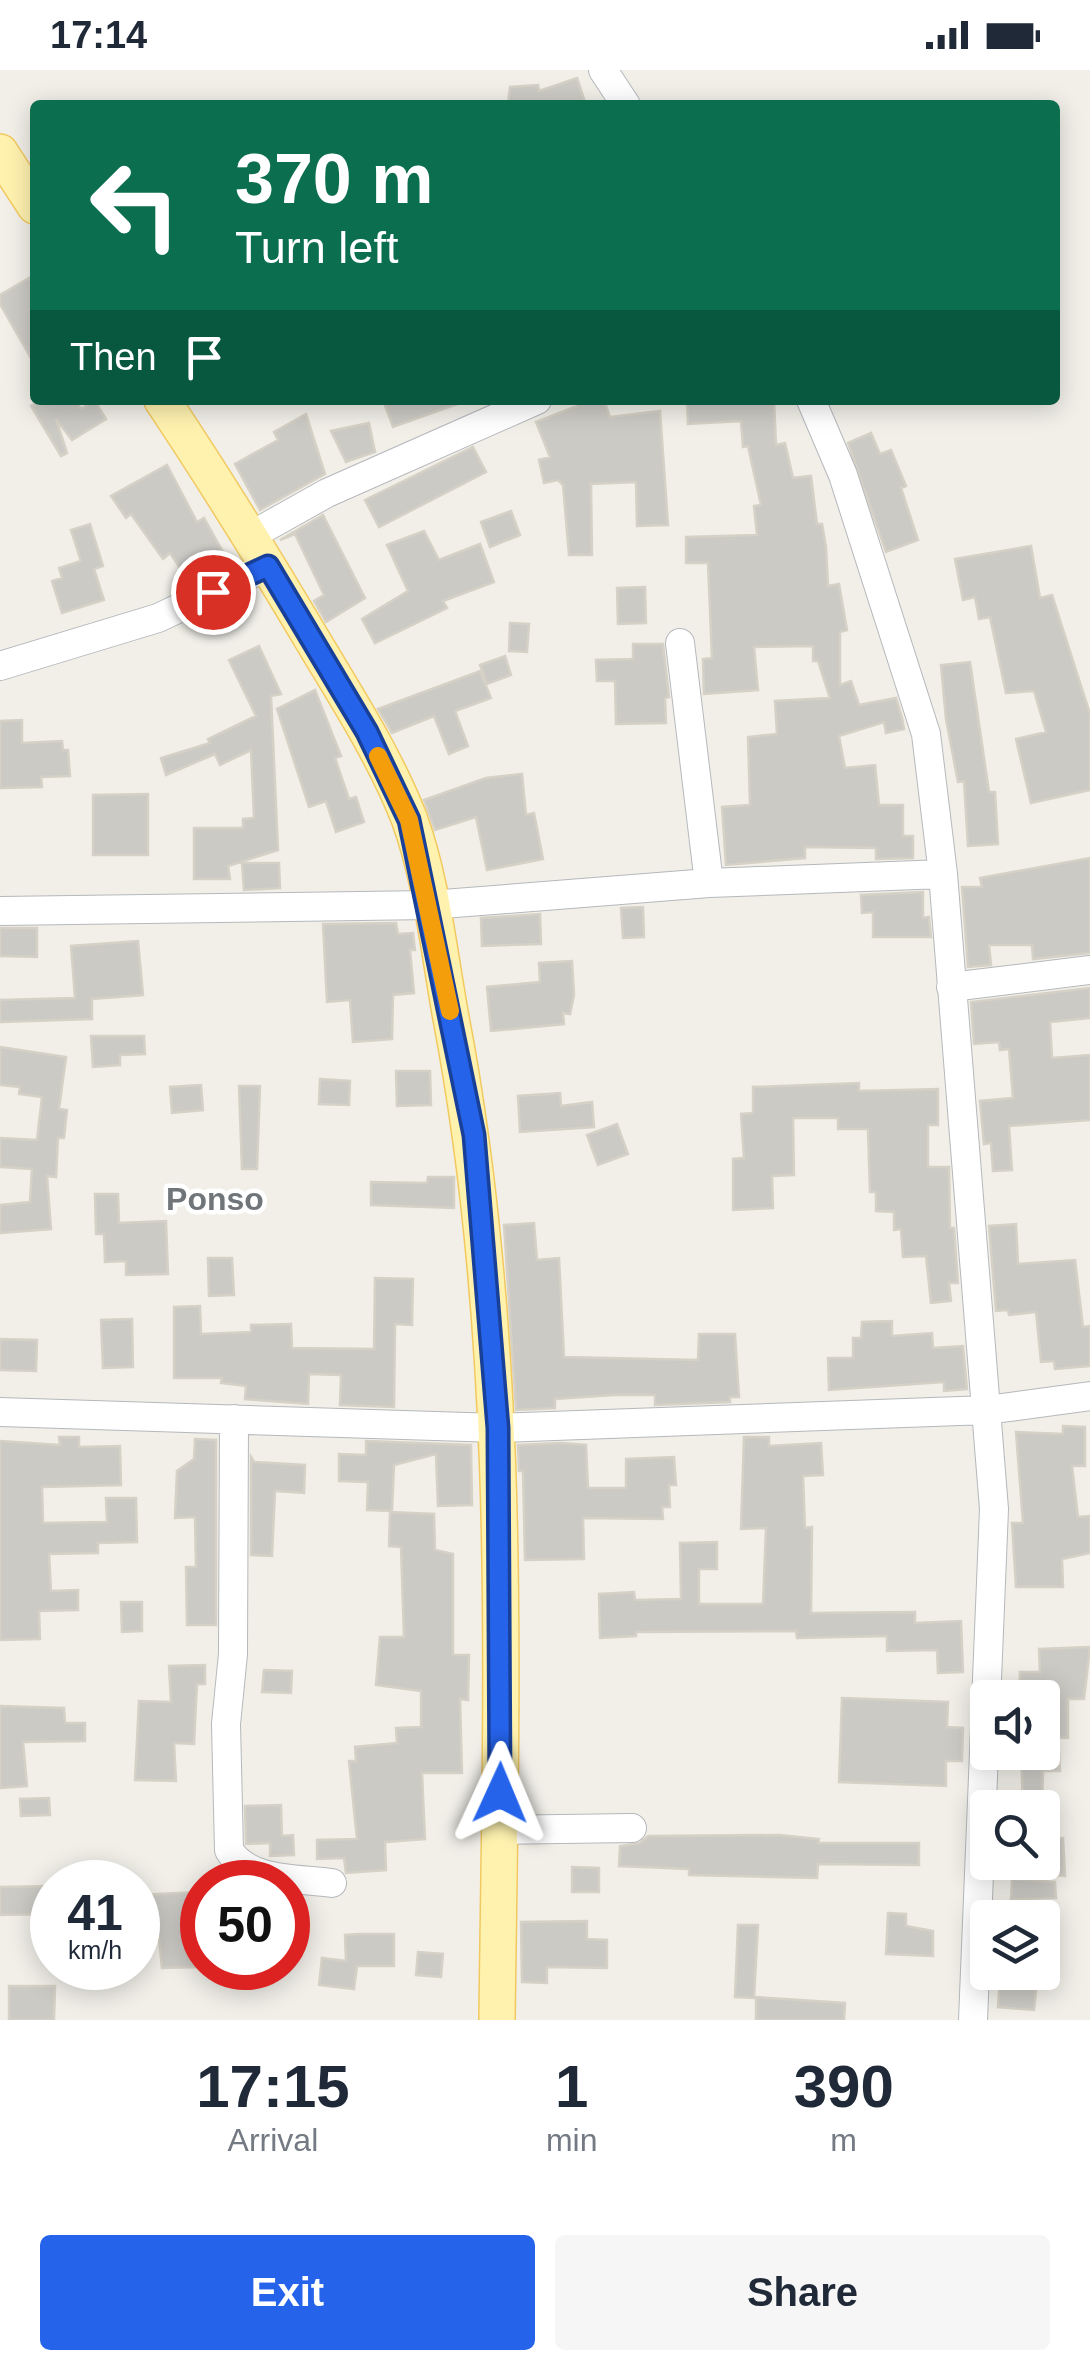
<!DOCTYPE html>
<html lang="en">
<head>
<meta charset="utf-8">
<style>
	body { margin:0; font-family:Helvetica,sans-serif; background:#f6f6f7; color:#1f2937; height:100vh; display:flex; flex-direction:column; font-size:38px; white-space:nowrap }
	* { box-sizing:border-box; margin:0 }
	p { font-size:32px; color:#747a83 }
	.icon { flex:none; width:55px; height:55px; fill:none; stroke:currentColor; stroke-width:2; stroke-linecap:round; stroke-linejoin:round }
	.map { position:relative; height:1950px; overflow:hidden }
	.drawer { display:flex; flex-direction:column; background:#fff; flex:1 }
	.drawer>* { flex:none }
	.top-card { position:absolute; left:30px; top:30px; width:1030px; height:305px; border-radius:10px; box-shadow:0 5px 25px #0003; background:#0b6e4f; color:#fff; overflow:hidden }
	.fabs { position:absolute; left:970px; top:1610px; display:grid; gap:20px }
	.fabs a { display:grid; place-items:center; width:90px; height:90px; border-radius:10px; background:#fff; box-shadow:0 5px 25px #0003; font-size:50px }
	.speed { position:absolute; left:30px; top:1790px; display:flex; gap:20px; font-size:50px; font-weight:700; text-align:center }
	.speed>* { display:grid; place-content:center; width:130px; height:130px; border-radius:50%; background:#fff; box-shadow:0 5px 25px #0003; line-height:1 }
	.speed small { font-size:25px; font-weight:400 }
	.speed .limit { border:15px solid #d22; background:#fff; color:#111 }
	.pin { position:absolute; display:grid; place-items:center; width:85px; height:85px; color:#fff; margin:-42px; border:5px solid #fff; border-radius:50%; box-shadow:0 2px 10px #0007 }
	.me { position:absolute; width:110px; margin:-55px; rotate:1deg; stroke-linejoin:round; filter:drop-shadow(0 0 8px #0008) }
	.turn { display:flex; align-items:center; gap:35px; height:210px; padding:0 40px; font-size:45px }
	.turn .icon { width:130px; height:130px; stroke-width:2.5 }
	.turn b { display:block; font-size:70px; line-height:85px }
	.then { display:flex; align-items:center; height:95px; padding:0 40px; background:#0003; gap:20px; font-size:38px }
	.eta { display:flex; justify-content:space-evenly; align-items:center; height:170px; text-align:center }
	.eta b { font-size:60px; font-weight:700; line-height:70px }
	.cta { display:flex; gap:20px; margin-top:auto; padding:20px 40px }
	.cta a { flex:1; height:115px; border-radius:10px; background:#2563eb; color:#fff; font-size:40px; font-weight:700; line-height:115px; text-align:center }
	.cta a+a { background:#f6f6f7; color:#1f2937 }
	.status { display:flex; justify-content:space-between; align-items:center; height:70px; padding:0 50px; background:#fff; direction:ltr }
	.status svg { height:28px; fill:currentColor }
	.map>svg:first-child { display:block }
</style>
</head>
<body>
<div class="status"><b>17:14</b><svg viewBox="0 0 49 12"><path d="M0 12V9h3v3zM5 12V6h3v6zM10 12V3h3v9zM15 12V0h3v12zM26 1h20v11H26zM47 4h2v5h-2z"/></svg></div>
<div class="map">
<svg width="1090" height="1950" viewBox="0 0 1090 1950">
	<rect width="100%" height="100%" fill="#f1efe8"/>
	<path fill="#cccac5" stroke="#d6d1c6" stroke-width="2.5" d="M 577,8 L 586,35 L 508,35 L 510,17 L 538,15 L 539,21 Z
		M 29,208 L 35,219 L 35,295 L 0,234 L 0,225 Z
		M 41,330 L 75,330 L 81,339 L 95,331 L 106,349 L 72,370 L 56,349 L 67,383 L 61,386 L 31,336 Z
		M 383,330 L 462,330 L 463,332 L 393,357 Z
		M 575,330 L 604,330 L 610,347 L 660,341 L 668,455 L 637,456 L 636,412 L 591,414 L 592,485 L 569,485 L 563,415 L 558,410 L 544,413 L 539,390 L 550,387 L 536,352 L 577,336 Z
		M 687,330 L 774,330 L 776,375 L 785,373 L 793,408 L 811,406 L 817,454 L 822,454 L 826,477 L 828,516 L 839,514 L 847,560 L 840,562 L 840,615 L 851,611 L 859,635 L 896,628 L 902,648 L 904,659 L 886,663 L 884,652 L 839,666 L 845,698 L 875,695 L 879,735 L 903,735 L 903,766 L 913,766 L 913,788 L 876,789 L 876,778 L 805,777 L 805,788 L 726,795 L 722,737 L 750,735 L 748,667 L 777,664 L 775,631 L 830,628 L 818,591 L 813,591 L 813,576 L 754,577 L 758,620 L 704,624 L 703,589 L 712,588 L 708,493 L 686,493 L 686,467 L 757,465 L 754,436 L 761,435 L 748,376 L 743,377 L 741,351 L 688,354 Z
		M 306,344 L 325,404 L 260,440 L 235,394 L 278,370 L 274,362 Z
		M 369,353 L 375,382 L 346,392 L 331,361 Z
		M 871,363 L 880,384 L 891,380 L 906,416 L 901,418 L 918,470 L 886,482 L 848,373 Z
		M 473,377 L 486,402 L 379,457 L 365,430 Z
		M 167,395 L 197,452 L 204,448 L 228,491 L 190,513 L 170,483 L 163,489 L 131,444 L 126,448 L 111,426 Z
		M 511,441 L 520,465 L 490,477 L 481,452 Z
		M 323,445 L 365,528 L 326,552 L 314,531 L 324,525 L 295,464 L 280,470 Z
		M 90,454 L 103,496 L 94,499 L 104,530 L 62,543 L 52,511 L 62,508 L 59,498 L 81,491 L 71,460 Z
		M 424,461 L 439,490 L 480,474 L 494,512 L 443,531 L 447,538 L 375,573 L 362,549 L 408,521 L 387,475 Z
		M 1031,476 L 1040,528 L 1052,525 L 1090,644 L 1090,720 L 1031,733 L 1016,669 L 1046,662 L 1034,621 L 1006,623 L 990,547 L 979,549 L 975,527 L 963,530 L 955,489 Z
		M 645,517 L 646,553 L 618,554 L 617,518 Z
		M 510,553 L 529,554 L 527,582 L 509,581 Z
		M 633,574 L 663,574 L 669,627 L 665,628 L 666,653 L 616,654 L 615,611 L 597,611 L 596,590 L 633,589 Z
		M 259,576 L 281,624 L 271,626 L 278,780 L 228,796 L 230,809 L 194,809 L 194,758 L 243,758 L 243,749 L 254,748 L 251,680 L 220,695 L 215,684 L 166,705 L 161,688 L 210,673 L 208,669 L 256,646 L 229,590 Z
		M 505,586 L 511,605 L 487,614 L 480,595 Z
		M 970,592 L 989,722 L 995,722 L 998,774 L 968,776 L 964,711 L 958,712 L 946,649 L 941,595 Z
		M 480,601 L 491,628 L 455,641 L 468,676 L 449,684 L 434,646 L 392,663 L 378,639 Z
		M 315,620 L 341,686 L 335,688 L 349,729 L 356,727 L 364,752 L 336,762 L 326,731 L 309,737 L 277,639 Z
		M 22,650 L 22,673 L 62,671 L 63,680 L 68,680 L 70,706 L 41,707 L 42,717 L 0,718 L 0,651 Z
		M 522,704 L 526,745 L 534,743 L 543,789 L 487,800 L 476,747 L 435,760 L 424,730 L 486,708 Z
		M 148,724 L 148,785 L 93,785 L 93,725 Z
		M 1090,788 L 1090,883 L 1033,889 L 1032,875 L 989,875 L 991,895 L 968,897 L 962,817 L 982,817 L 980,808 Z
		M 242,793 L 279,793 L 280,818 L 244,820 Z
		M 923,822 L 923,848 L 929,847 L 931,867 L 873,867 L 873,842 L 862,843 L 861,825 Z
		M 643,837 L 644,867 L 623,868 L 621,838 Z
		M 540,844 L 541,874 L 482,876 L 481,848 Z
		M 396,853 L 398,864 L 413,863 L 415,880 L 410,880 L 414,923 L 393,925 L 392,969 L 353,972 L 350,930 L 327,932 L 323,854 Z
		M 0,858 L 37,858 L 37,887 L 0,886 Z
		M 138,871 L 143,925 L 92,929 L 92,949 L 0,952 L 0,930 L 75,928 L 71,876 Z
		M 572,891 L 574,925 L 570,944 L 563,943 L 564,954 L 491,961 L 487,917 L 540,912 L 539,893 Z
		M 1090,918 L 1090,948 L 1050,952 L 1052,988 L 1090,985 L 1090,1050 L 1009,1056 L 1012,1100 L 993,1101 L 991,1073 L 984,1074 L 980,1031 L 1013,1028 L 1009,979 L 1000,980 L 999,972 L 974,974 L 971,932 Z
		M 91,966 L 144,966 L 145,984 L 120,985 L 120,995 L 93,997 Z
		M 0,977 L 66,987 L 59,1039 L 67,1040 L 64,1068 L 58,1068 L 56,1107 L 47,1106 L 51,1159 L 0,1163 L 0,1135 L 30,1132 L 32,1099 L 0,1097 L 0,1068 L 37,1070 L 42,1027 L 19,1024 L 20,1017 L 0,1015 Z
		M 396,1001 L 430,1001 L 431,1035 L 397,1036 Z
		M 320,1009 L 350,1011 L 349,1035 L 319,1034 Z
		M 859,1013 L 859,1021 L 938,1019 L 938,1055 L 928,1055 L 928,1097 L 949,1097 L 950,1158 L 954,1158 L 958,1213 L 949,1213 L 951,1231 L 931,1233 L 926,1186 L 903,1187 L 901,1159 L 894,1160 L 894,1142 L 876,1141 L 876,1122 L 870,1122 L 868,1059 L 838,1059 L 838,1048 L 793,1048 L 794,1105 L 772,1106 L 773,1138 L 733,1140 L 733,1089 L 744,1088 L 741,1044 L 753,1043 L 753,1017 Z
		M 201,1015 L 203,1040 L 172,1043 L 170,1017 Z
		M 239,1016 L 260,1016 L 257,1099 L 242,1099 Z
		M 560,1023 L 561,1036 L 592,1032 L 594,1057 L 520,1062 L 518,1026 Z
		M 617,1054 L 628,1084 L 598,1095 L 587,1065 Z
		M 428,1107 L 454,1107 L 454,1138 L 371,1135 L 371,1112 L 427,1113 Z
		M 95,1124 L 118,1124 L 119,1153 L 166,1151 L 168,1204 L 126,1205 L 126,1191 L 105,1192 L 104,1164 L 96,1164 Z
		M 534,1153 L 537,1190 L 559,1188 L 564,1287 L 698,1290 L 699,1264 L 735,1264 L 739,1327 L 730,1327 L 730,1332 L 655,1335 L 655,1325 L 614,1325 L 555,1329 L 555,1338 L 516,1340 L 504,1155 Z
		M 1016,1154 L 1018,1194 L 1075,1190 L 1083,1257 L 1090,1256 L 1090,1296 L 1055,1299 L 1054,1291 L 1041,1292 L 1036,1242 L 1009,1245 L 1008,1240 L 996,1241 L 989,1156 Z
		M 208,1188 L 232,1188 L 234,1225 L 209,1226 Z
		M 375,1208 L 413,1209 L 412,1255 L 395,1254 L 394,1337 L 340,1335 L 341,1305 L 309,1304 L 308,1334 L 245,1329 L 246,1316 L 221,1313 L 222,1308 L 174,1308 L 174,1237 L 200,1236 L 201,1264 L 251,1262 L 251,1255 L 291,1254 L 292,1278 L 374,1279 Z
		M 132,1249 L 133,1297 L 103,1298 L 101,1250 Z
		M 892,1251 L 892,1266 L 932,1263 L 933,1278 L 963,1276 L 967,1319 L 944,1321 L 944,1312 L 829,1320 L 828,1288 L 853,1288 L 853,1268 L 861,1268 L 862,1252 Z
		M 0,1269 L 37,1270 L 36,1301 L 0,1300 Z
		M 1063,1356 L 1085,1357 L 1085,1396 L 1072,1396 L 1078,1447 L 1090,1446 L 1090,1483 L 1062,1489 L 1063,1517 L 1016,1517 L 1012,1453 L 1023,1453 L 1016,1362 L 1063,1364 Z
		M 59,1367 L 79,1367 L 79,1377 L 120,1376 L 121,1415 L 42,1417 L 43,1453 L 107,1452 L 106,1428 L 136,1428 L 137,1472 L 98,1473 L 98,1483 L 49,1484 L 51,1521 L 78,1520 L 78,1540 L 39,1541 L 40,1569 L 0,1570 L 0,1371 L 60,1375 Z
		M 744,1367 L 769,1367 L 769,1376 L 821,1373 L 823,1405 L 803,1406 L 805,1458 L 812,1457 L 811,1543 L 915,1542 L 915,1553 L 961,1551 L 963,1602 L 938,1603 L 937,1580 L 887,1581 L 887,1566 L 797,1568 L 796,1561 L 636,1562 L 636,1566 L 600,1568 L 599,1524 L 634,1522 L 635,1530 L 681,1529 L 680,1473 L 717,1472 L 717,1499 L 699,1499 L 699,1534 L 763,1534 L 766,1458 L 741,1459 Z
		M 195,1369 L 216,1370 L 216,1555 L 187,1555 L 186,1497 L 196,1497 L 195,1447 L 175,1448 L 177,1401 L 194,1389 Z
		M 366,1371 L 471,1375 L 472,1435 L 438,1436 L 436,1384 L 394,1395 L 392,1441 L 367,1440 L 368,1412 L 339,1411 L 339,1384 L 366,1385 Z
		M 561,1373 L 586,1375 L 588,1418 L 626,1418 L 626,1389 L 674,1387 L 676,1415 L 669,1415 L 670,1437 L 662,1437 L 663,1449 L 583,1448 L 584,1489 L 525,1490 L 523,1401 L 519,1401 L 518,1375 Z
		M 251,1387 L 254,1392 L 305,1395 L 304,1423 L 275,1421 L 272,1486 L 251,1485 Z
		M 390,1442 L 434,1444 L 435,1480 L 453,1484 L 453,1585 L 469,1585 L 468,1630 L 460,1629 L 462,1703 L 422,1703 L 425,1769 L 385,1772 L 386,1800 L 346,1803 L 344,1788 L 317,1789 L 317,1770 L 357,1769 L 349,1691 L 356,1691 L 355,1677 L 397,1673 L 396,1658 L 421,1657 L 421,1621 L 376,1615 L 380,1567 L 404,1567 L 401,1477 L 389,1476 Z
		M 121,1532 L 142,1532 L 142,1561 L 122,1562 Z
		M 1090,1577 L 1084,1629 L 1068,1629 L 1068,1668 L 1042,1667 L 1042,1628 L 1019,1627 L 1020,1602 L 1040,1602 L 1039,1579 Z
		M 205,1595 L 205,1614 L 197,1614 L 194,1674 L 174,1673 L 176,1711 L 135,1710 L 139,1631 L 171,1632 L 169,1596 Z
		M 264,1600 L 292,1601 L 291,1623 L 262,1622 Z
		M 842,1628 L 948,1632 L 947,1657 L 963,1658 L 962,1691 L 946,1691 L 946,1716 L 839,1712 Z
		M 0,1636 L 64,1638 L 65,1653 L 85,1653 L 85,1671 L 23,1672 L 27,1716 L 0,1718 Z
		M 1021,1682 L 1059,1682 L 1060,1701 L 1043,1701 L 1042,1738 L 1023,1738 Z
		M 49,1728 L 50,1745 L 21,1746 L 20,1729 Z
		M 281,1735 L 282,1766 L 293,1765 L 294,1785 L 270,1786 L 270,1773 L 246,1774 L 245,1736 Z
		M 779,1765 L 819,1769 L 818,1773 L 919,1773 L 919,1795 L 818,1794 L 817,1808 L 689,1805 L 689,1799 L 619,1796 L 620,1776 L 640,1773 L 648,1766 Z
		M 1042,1768 L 1063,1768 L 1065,1806 L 1042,1804 Z
		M 572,1797 L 599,1798 L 599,1822 L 572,1822 Z
		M 1012,1809 L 1055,1812 L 1056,1828 L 1011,1829 Z
		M 48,1816 L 49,1844 L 0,1845 L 0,1817 Z
		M 199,1822 L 202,1897 L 162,1898 L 158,1859 L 138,1858 L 138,1825 Z
		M 888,1843 L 906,1844 L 906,1856 L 933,1861 L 933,1886 L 886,1884 Z
		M 587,1851 L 587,1869 L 607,1870 L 607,1898 L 547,1897 L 547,1913 L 522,1912 L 521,1852 Z
		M 738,1855 L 758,1855 L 754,1928 L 735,1927 Z
		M 359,1864 L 394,1864 L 394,1896 L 357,1896 L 354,1919 L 319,1915 L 322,1888 L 346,1891 L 345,1865 Z
		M 418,1882 L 443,1884 L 441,1907 L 416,1905 Z
		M 1000,1908 L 1037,1911 L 1034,1940 L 998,1937 Z
		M 9,1916 L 55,1916 L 54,1950 L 9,1950 Z
		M 756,1927 L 845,1933 L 844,1950 L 756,1950 Z"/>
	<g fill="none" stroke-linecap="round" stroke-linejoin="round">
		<g stroke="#b5b8bc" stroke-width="30">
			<path id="minor" d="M 603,0 L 626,35
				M 811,330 L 843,405 L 926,664 L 943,804 L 994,1439 L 973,1950
				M 252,465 L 327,423 L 537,330
				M 680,573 L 709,813
				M 0,596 L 158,548 L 268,496
				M 0,841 L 430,835 L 709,813 L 943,804
				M 951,917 L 1090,900
				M 0,1342 L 498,1358 L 987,1340 L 1090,1326
				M 234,1349 L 233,1584 L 226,1654 L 229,1780 C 248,1812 298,1808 332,1813
				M 499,1760 L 632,1758"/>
		</g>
		<g stroke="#f2c960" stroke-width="38">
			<path id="major" d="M 0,82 L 35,136
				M 162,330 C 216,411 266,492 316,576 C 349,631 385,687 409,748 C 432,810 439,883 451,948 C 514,1278 501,1615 497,1950"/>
		</g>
		<use href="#minor" stroke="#fff" stroke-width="28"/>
		<use href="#major" stroke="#fff2af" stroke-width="35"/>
	</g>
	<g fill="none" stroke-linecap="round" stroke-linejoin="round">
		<g stroke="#184099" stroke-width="25">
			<path id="route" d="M 213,522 L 268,496 L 367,662 L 409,750 L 474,1065 L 498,1358 L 500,1723"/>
		</g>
		<use href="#route" stroke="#2563eb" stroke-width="18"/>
		<path stroke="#f59e0b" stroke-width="18" d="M 378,686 L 409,750 L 450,941"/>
	</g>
	<g text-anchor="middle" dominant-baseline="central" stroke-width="9" stroke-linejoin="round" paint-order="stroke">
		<g font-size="32" font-weight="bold" fill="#70757a" stroke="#fff">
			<text x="215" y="1129">Ponso</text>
		</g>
	</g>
</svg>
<div class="fabs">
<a><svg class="icon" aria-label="sound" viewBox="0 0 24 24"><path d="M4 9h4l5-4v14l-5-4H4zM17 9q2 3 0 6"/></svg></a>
<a><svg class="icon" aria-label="search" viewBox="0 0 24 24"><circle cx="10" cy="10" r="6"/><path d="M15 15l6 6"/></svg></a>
<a><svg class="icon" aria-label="layers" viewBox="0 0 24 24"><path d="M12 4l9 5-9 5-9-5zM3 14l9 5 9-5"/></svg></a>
</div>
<div class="speed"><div>41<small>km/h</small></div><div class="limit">50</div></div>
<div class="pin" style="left:213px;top:522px;background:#d93025"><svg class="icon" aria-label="arrive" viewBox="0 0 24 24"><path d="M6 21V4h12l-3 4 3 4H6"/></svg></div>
<svg class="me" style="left:500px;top:1723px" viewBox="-20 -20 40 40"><path d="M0-17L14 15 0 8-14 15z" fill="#2563eb" stroke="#fff" stroke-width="4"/></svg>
<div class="top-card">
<div class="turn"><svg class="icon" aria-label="left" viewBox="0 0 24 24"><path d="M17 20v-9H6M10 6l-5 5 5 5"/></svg><div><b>370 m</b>Turn left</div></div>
<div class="then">Then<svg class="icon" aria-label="arrive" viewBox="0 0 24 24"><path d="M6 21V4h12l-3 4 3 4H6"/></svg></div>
</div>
</div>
<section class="drawer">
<div class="eta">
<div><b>17:15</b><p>Arrival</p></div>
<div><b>1</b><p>min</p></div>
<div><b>390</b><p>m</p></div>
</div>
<div class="cta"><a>Exit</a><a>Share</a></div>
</section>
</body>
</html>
